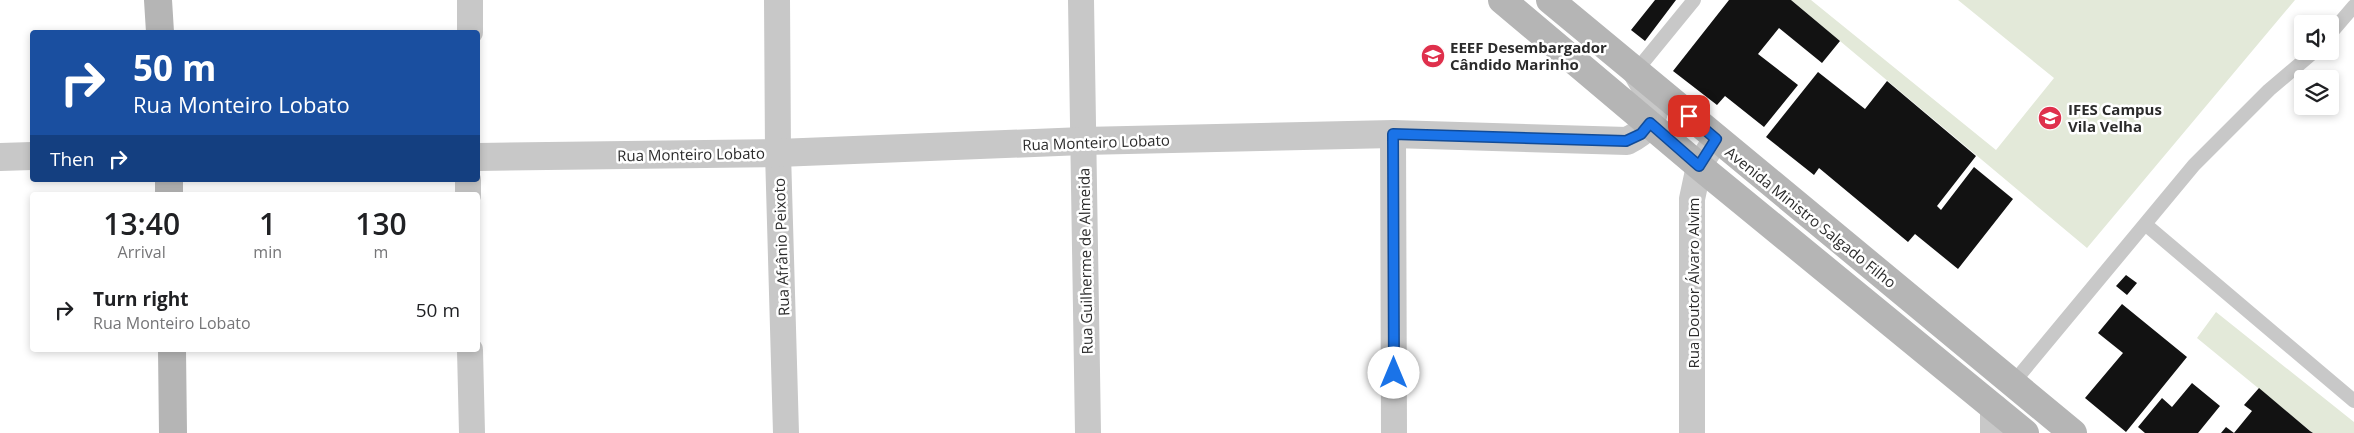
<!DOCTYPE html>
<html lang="en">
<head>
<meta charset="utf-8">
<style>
	body { margin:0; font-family:"Open Sans",sans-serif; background:#f6f6f6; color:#202124; height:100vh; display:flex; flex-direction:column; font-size:19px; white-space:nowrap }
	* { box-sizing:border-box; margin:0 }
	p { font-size:16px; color:#757577 }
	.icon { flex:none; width:28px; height:28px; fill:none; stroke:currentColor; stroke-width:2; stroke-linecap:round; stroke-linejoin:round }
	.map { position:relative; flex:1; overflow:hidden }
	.side { position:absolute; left:30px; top:192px; width:450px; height:160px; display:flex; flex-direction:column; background:#fff; border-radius:5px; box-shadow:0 2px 8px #0003 }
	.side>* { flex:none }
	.top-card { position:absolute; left:30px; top:30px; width:450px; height:152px; border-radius:5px; box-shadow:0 2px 8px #0003; background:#1a4fa0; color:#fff; overflow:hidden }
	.controls { position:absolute; left:2294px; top:15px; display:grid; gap:10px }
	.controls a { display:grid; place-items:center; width:45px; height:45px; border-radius:5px; background:#fff; box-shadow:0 2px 8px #0003; font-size:25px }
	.pin { position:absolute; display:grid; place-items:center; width:42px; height:42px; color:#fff; margin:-21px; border-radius:10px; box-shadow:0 2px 8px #0006 }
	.me { position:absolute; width:55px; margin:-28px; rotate:0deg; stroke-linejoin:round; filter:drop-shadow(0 0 4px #0008) }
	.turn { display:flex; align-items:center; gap:18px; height:105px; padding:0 20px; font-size:22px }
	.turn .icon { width:65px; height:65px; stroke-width:2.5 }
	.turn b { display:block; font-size:35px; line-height:42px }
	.then { display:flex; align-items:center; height:48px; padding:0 20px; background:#0003; gap:10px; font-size:19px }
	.eta { display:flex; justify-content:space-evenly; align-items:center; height:85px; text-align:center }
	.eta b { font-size:30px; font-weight:600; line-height:35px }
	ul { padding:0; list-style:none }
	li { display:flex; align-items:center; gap:15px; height:65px; padding:0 20px }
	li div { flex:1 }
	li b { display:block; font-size:19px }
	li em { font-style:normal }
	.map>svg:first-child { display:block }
</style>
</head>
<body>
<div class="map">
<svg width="2354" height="433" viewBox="0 0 2354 433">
	<rect width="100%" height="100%" fill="#fff"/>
	<path fill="#e3e9d9" d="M 1791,0 L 1811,0 L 1996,150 L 2054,78 L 1958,0 L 2295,0 L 2087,248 Z
		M 2216,312 L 2354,422 L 2354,433 L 2313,433 L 2197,338 Z"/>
	<path fill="#121212" d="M 1655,0 L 1676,0 L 1645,41 L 1631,30 Z
		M 1729,0 L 1791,0 L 1840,41 L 1822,63 L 1779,28 L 1758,54 L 1798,85 L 1764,127 L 1725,96 L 1717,105 L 1673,71 Z
		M 1818,72 L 1865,109 L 1887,81 L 1976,156 L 1937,206 L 1941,210 L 1974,167 L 2013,199 L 1958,269 L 1915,234 L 1908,242 L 1819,168 L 1814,175 L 1766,137 Z
		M 2126,275 L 2137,283 L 2127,295 L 2116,286 Z
		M 2122,304 L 2187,357 L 2126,432 L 2085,398 L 2123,353 L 2098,333 Z
		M 2192,383 L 2220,406 L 2198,433 L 2145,433 L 2138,427 L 2162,398 L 2172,407 Z
		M 2259,388 L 2310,431 L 2313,433 L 2221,433 L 2226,427 L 2234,433 L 2252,411 L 2244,405 Z"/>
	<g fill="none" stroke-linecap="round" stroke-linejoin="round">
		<path stroke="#c8c8c8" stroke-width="14" d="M 2330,34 L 2354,6
			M 1636,71 L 1694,0
			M 2145,224 L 2354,401
			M 2013,383 L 2194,165 L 2269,90 L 2315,51"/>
		<path stroke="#c8c8c8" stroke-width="26" d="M 777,0 L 778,153 L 786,433
			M 1081,0 L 1088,433
			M 470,32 L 470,0
			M 1393,134 L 1394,433
			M 468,180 L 468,195
			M 470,350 L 472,433
			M 1692,433 L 1692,199 L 1699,166 L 1716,139"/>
		<path stroke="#c8c8c8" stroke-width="28" d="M 0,157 L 32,156
			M 478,157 L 778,153 L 1083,141 L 1393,134 L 1627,141 C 1667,121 1655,103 1636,71
			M 1994,408 L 1994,433"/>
		<path stroke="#b5b5b5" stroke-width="28" d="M 158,0 L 160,32
			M 1502,0 L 1699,166 L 2025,433
			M 1550,0 L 2073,433
			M 169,180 L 169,195
			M 172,350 L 173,433"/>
	</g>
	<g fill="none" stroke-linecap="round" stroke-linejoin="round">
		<g stroke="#114b97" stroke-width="12">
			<path id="route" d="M 1394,373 L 1393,134 L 1626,141 L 1641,134 L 1650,123 L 1699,166 L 1716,139 L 1689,116"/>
		</g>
		<use href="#route" stroke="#1a73e8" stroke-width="9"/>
	</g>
	<defs>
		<g id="school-disc" transform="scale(1.25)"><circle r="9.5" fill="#df304c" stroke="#fff"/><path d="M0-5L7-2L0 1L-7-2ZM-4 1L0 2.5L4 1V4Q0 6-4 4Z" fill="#fff"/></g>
		<g id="university-disc" transform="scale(1.25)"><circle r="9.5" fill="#df304c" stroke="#fff"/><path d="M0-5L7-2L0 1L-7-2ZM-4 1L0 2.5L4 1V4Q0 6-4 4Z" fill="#fff"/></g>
	</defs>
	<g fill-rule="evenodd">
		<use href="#school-disc" x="1433" y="56"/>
		<use href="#university-disc" x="2050" y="118"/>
	</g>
	<g text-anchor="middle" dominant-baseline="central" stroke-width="5" stroke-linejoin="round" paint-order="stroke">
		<g font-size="15" font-weight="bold" fill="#2b2b2b" stroke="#fff" text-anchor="start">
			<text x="1450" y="47">EEEF Desembargador<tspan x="1450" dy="17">Cândido Marinho</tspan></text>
			<text x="2068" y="109">IFES Campus<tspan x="2068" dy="17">Vila Velha</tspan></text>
		</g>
		<g font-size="15" fill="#2b2b2b" stroke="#fff">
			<text transform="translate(1096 142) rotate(-2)">Rua Monteiro Lobato</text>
			<text transform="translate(691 154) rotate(-1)">Rua Monteiro Lobato</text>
			<text transform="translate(1811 217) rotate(39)">Avenida Ministro Salgado Filho</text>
			<text transform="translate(781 247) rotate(-92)">Rua Afrânio Peixoto</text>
			<text transform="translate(1085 261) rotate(-91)">Rua Guilherme de Almeida</text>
			<text transform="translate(1693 283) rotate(-90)">Rua Doutor Álvaro Alvim</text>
		</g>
	</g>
</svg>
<div class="controls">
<a><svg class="icon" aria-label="sound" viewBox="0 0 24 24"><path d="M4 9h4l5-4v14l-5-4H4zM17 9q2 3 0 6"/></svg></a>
<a><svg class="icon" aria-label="layers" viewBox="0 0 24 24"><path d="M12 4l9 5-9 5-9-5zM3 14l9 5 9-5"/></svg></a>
</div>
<div class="pin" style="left:1689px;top:116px;background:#d93025"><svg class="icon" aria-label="arrive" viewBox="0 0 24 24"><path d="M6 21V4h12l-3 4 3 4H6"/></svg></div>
<svg class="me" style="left:1394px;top:373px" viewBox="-20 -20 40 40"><circle r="19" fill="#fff"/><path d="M0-13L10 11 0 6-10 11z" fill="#1a73e8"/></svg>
<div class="top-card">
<div class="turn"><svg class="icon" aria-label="right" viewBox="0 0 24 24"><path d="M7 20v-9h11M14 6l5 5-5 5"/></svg><div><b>50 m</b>Rua Monteiro Lobato</div></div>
<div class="then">Then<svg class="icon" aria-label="right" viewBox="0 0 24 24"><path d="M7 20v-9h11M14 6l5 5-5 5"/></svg></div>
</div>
<section class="side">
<div class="eta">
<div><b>13:40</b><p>Arrival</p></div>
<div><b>1</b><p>min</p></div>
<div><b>130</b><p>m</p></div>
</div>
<ul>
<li><svg class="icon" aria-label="right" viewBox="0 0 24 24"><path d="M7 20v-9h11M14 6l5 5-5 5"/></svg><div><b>Turn right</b><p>Rua Monteiro Lobato</p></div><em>50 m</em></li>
</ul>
</section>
</div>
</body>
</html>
